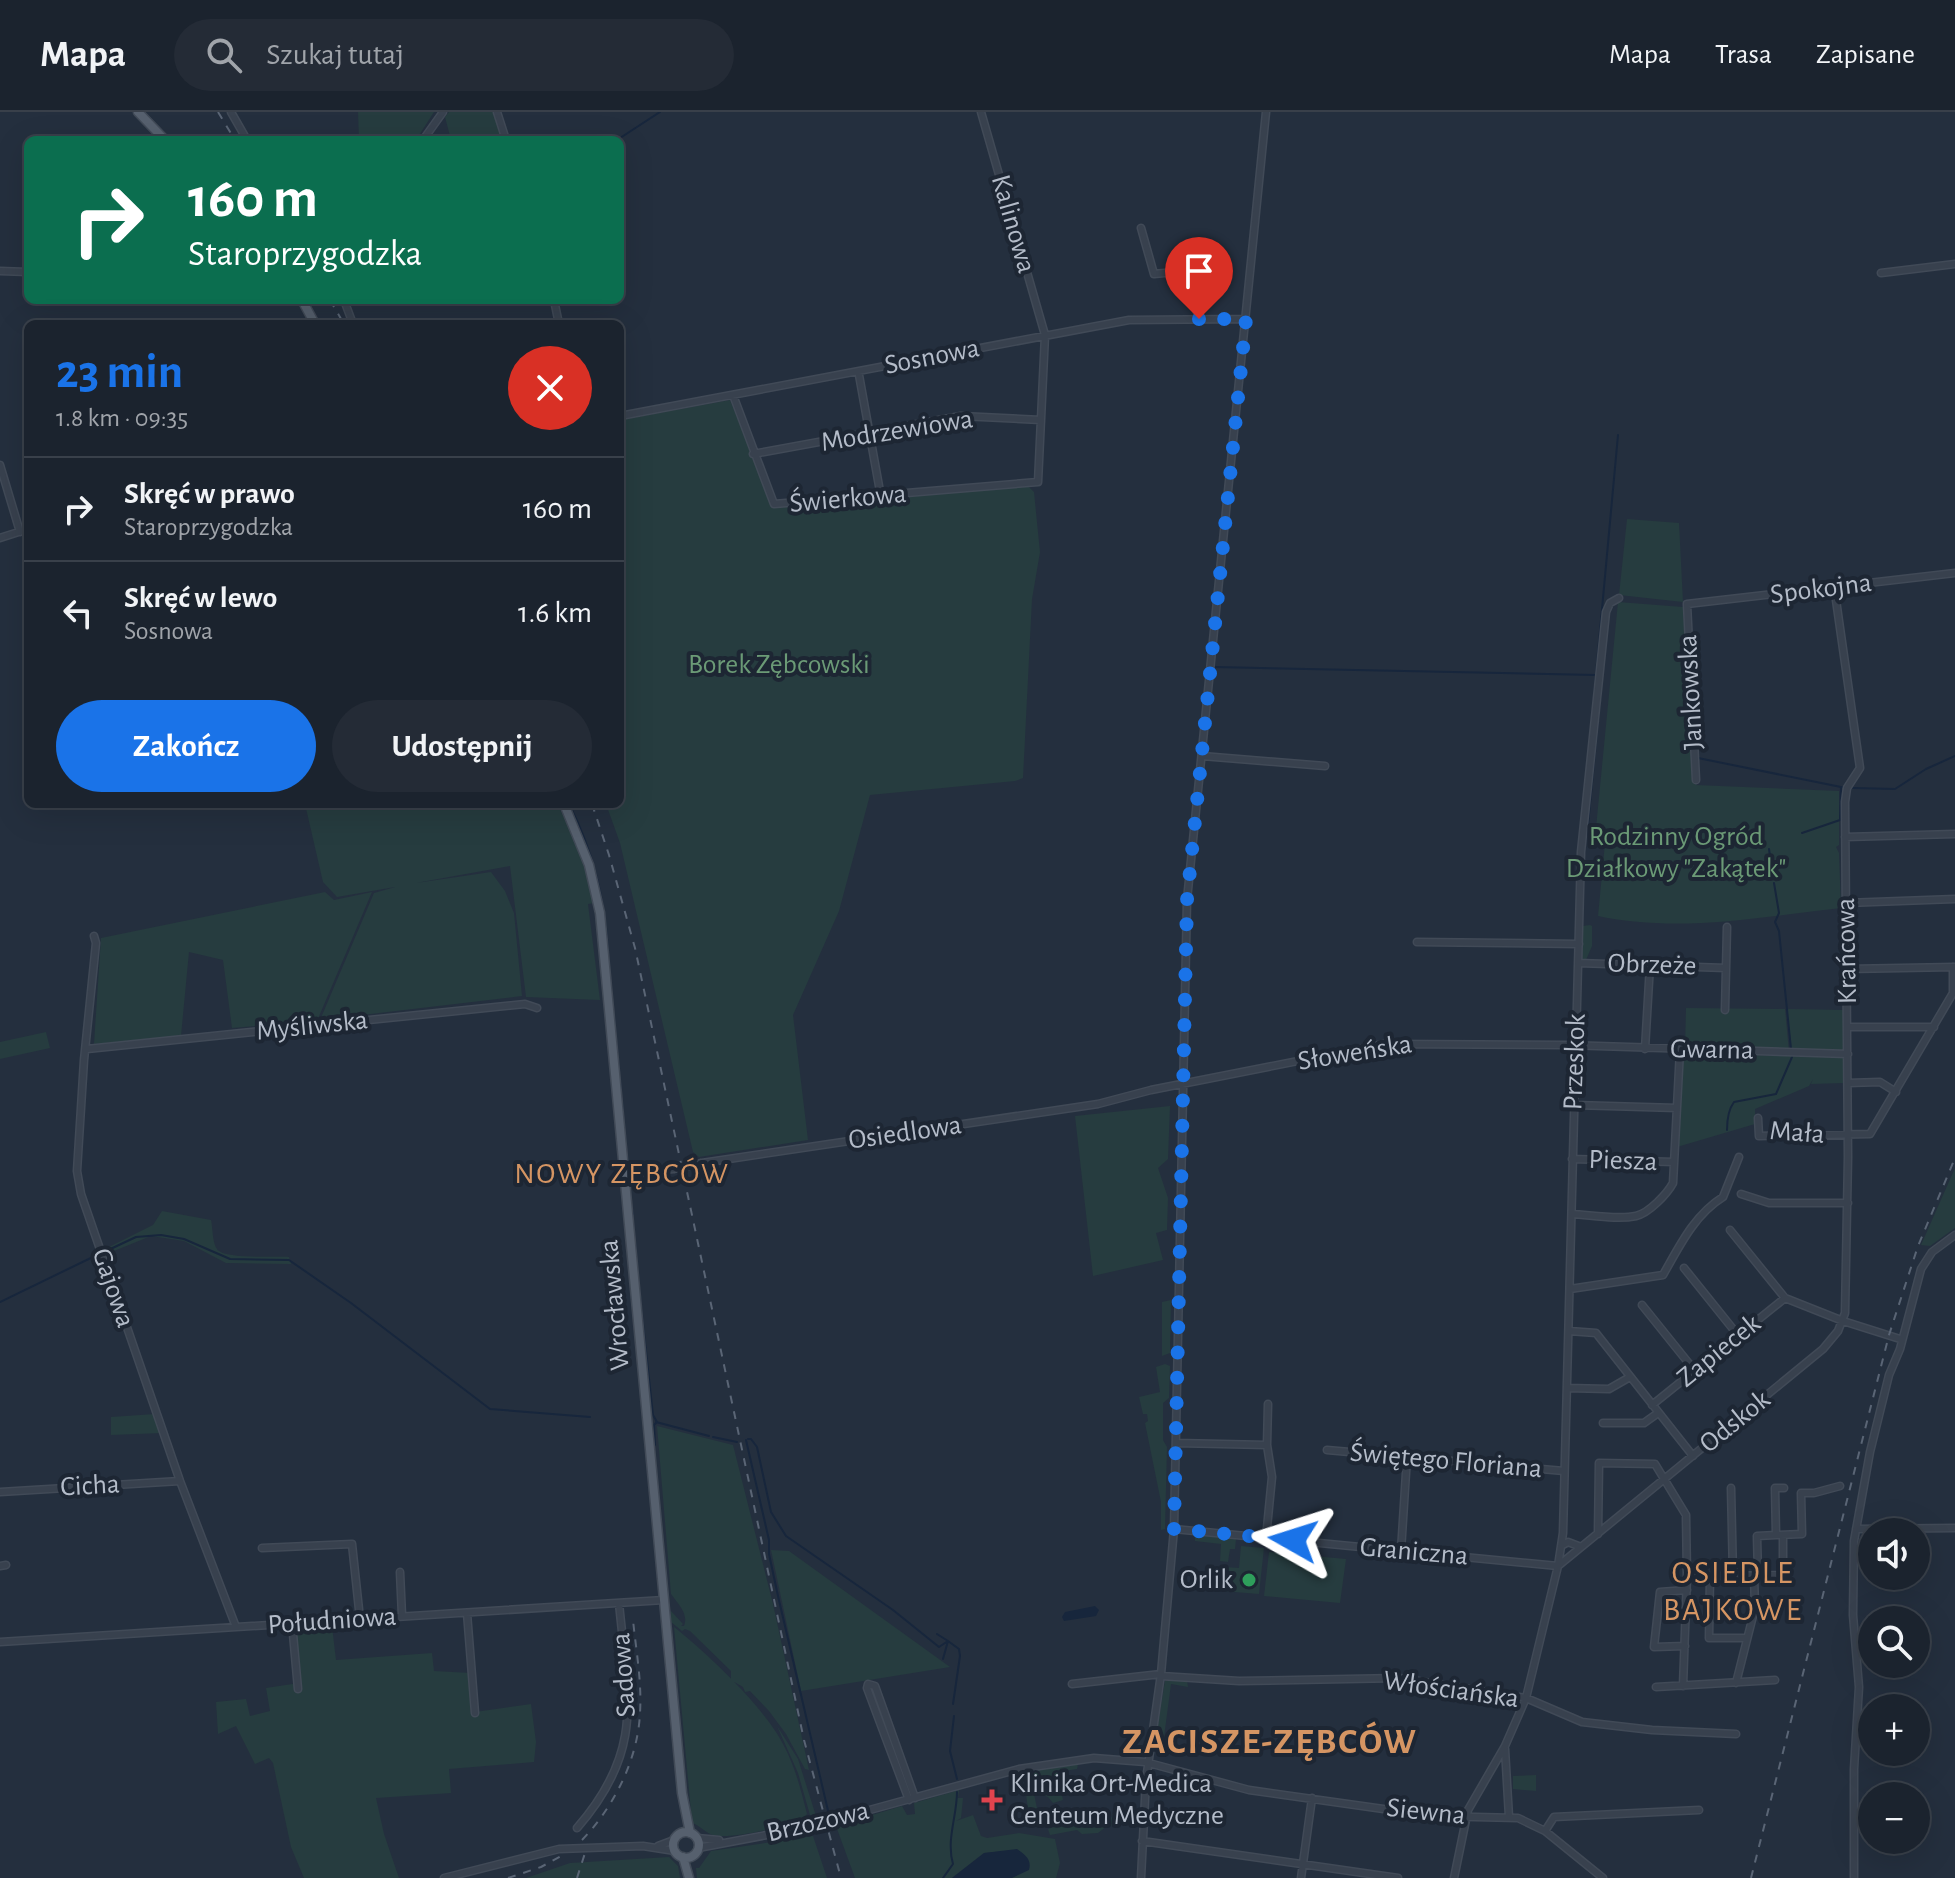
<!DOCTYPE html>
<html lang="pl">
<head>
<meta charset="utf-8">
<style>
	body { margin:0; font-family:"Alegreya Sans",sans-serif; background:#242b36; color:#f1f3f6; height:100vh; display:flex; flex-direction:column; font-size:30px; white-space:nowrap }
	* { box-sizing:border-box; margin:0 }
	p { font-size:26px; color:#a0a4aa }
	.icon { flex:none; width:44px; height:44px; fill:none; stroke:currentColor; stroke-width:2; stroke-linecap:round; stroke-linejoin:round }
	.map { position:relative; flex:1; overflow:hidden }
	.panel { position:absolute; left:24px; top:208px; width:600px; height:488px; display:flex; flex-direction:column; background:#1b232e; border-radius:12px; box-shadow:0 8px 32px #0002,0 0 0 2px #39404a }
	.panel>* { flex:none }
	.guide { position:absolute; left:24px; top:24px; width:600px; height:168px; border-radius:12px; box-shadow:0 8px 32px #0002,0 0 0 2px #39404a; background:#0b6e4f; color:#fff; overflow:hidden }
	.tools { position:absolute; left:1858px; top:1406px; display:grid; gap:16px }
	.tools a { display:grid; place-items:center; width:72px; height:72px; border-radius:50%; background:#1b232e; box-shadow:0 8px 32px #0002,0 0 0 2px #39404a; font-size:40px }
	.pin { position:absolute; display:grid; place-items:center; width:68px; height:68px; color:#fff; margin:-82px -34px; border-radius:50% 50% 50% 0; rotate:-45deg; box-shadow:0 0 8px #0007 }
	.pin .icon { rotate:45deg }
	.me { position:absolute; width:88px; margin:-44px; rotate:276deg; stroke-linejoin:round; filter:drop-shadow(0 0 6px #0008) }
	.turn { display:flex; align-items:center; gap:28px; height:168px; padding:0 32px; font-size:36px }
	.turn .icon { width:104px; height:104px; stroke-width:2.5 }
	.turn b { display:block; font-size:56px; line-height:68px }
	.round { display:grid; place-items:center; flex:none; width:84px; height:84px; border-radius:42px; background:#242b36 }
	.overview { display:flex; align-items:center; justify-content:space-between; height:136px; padding:0 32px }
	h1 { font-size:48px; font-weight:700; line-height:60px; color:#1a73e8 }
	.button { display:flex; gap:16px; margin-top:auto; padding:16px 32px }
	.button a { flex:1; height:92px; border-radius:48px; background:#1a73e8; color:#fff; font-size:32px; font-weight:700; line-height:92px; text-align:center }
	.button a+a { background:#242b36; color:#f1f3f6 }
	ul { padding:0; list-style:none }
	li { display:flex; align-items:center; gap:24px; height:104px; padding:0 32px; border-top:2px solid #39404a }
	li div { flex:1 }
	li b { display:block; font-size:30px }
	li em { font-style:normal }
	header { display:flex; align-items:center; gap:48px; box-sizing:border-box; height:112px; padding:0 40px; background:#1b232e; border-bottom:2px solid #39404a }
	header strong { font-size:38px }
	nav { display:flex; gap:44px; margin-inline-start:auto; font-size:28px }
	.search { width:560px; height:72px; background:#242b36; display:flex; align-items:center; gap:20px; box-sizing:border-box; padding:0 28px; border-radius:44px; color:#a0a4aa; font-size:30px }
	.map>svg:first-child { display:block }
</style>
</head>
<body>
<header>
<strong>Mapa</strong>
<div class="search"><svg class="icon" aria-label="search" viewBox="0 0 24 24"><circle cx="10" cy="10" r="6"/><path d="M15 15l6 6"/></svg>Szukaj tutaj</div>
<nav><a>Mapa</a><a>Trasa</a><a>Zapisane</a></nav>
</header>
<div class="map">
<svg width="1955" height="1766" viewBox="0 0 1955 1766">
	<rect width="100%" height="100%" fill="#242f3e"/>
	<path fill="#263c3f" d="M 358,0 L 434,0 L 416,28 L 359,28 Z
		M 449,0 L 496,0 L 504,28 L 451,28 L 445,5 Z
		M 730,288 L 773,395 L 1028,374 L 1034,380 L 1040,440 L 1032,487 L 1023,666 L 1015,669 L 870,683 L 839,799 L 793,903 L 808,1028 L 699,1045 L 693,1040 L 620,731 L 606,692 L 620,692 L 620,308 Z
		M 1627,407 L 1679,411 L 1683,490 L 1619,483 Z
		M 1618,490 L 1683,495 L 1696,673 L 1839,679 L 1839,733 L 1836,735 L 1839,741 L 1841,796 C 1759,805 1679,821 1598,804 L 1605,731 L 1602,726 L 1595,726 Z
		M 305,692 L 557,692 C 573,722 588,757 594,791 L 588,792 L 600,888 L 526,885 L 510,754 L 416,771 L 491,760 L 505,779 L 514,801 L 522,884 L 320,908 L 374,781 L 395,775 L 337,785 L 323,770 Z
		M 325,780 L 334,788 L 372,780 L 317,909 L 232,916 L 223,848 L 189,840 L 181,924 L 94,932 L 101,826 Z
		M 1590,813 L 1592,814 L 1592,834 L 1586,848 L 1581,846 L 1583,814 Z
		M 1686,896 L 1785,897 L 1789,939 L 1685,937 Z
		M 1787,897 L 1846,898 L 1845,941 L 1792,940 Z
		M 46,920 L 50,936 L 0,947 L 0,930 Z
		M 1682,942 L 1845,945 L 1844,971 L 1811,972 L 1813,967 L 1809,974 L 1755,997 L 1755,1012 L 1677,1035 Z
		M 1170,994 L 1168,1047 L 1158,1056 L 1168,1086 L 1167,1118 L 1156,1121 L 1163,1148 L 1093,1164 L 1075,1004 Z
		M 1955,1056 L 1955,1116 L 1930,1134 L 1921,1133 Z
		M 162,1099 L 211,1108 C 213,1116 212,1134 219,1139 C 230,1147 275,1144 289,1145 L 291,1152 L 226,1151 L 184,1129 L 151,1124 L 109,1141 L 107,1136 L 153,1113 Z
		M 1171,1188 L 1170,1241 L 1162,1244 L 1162,1190 Z
		M 1165,1252 L 1170,1254 L 1169,1286 L 1163,1291 L 1163,1328 L 1167,1335 L 1165,1417 L 1161,1418 L 1161,1390 L 1145,1311 L 1148,1309 L 1147,1302 L 1143,1302 L 1139,1285 L 1160,1280 L 1156,1255 Z
		M 155,1302 L 162,1321 L 111,1323 L 111,1305 Z
		M 657,1314 L 733,1333 L 773,1492 L 809,1658 L 805,1657 L 786,1622 L 769,1599 L 750,1579 L 745,1580 L 743,1575 L 731,1568 L 731,1559 L 690,1519 L 685,1517 L 682,1519 L 671,1510 L 671,1499 L 683,1512 L 681,1514 L 684,1514 C 689,1502 678,1492 671,1482 Z
		M 1195,1423 L 1236,1427 L 1235,1437 L 1230,1437 L 1228,1450 L 1220,1449 L 1221,1432 L 1195,1429 Z
		M 1241,1434 L 1264,1436 L 1259,1482 L 1222,1479 L 1224,1455 L 1239,1456 Z
		M 771,1438 L 789,1439 L 950,1555 L 801,1579 Z
		M 1269,1440 L 1346,1447 L 1340,1491 L 1264,1484 Z
		M 332,1514 L 336,1548 L 432,1541 L 434,1559 L 471,1561 L 475,1600 L 531,1592 L 536,1630 L 534,1650 L 449,1657 L 451,1681 L 376,1686 L 384,1722 L 399,1766 L 304,1766 L 291,1735 L 273,1651 L 269,1646 L 255,1652 L 236,1614 L 218,1622 L 216,1590 L 246,1587 L 250,1604 L 270,1599 L 266,1576 L 299,1571 L 295,1517 Z
		M 674,1515 C 706,1540 765,1596 783,1632 C 795,1654 801,1678 807,1702 L 800,1710 C 781,1715 730,1728 713,1723 C 705,1721 700,1713 692,1711 Z
		M 1165,1569 L 1187,1569 L 1188,1575 L 1171,1572 L 1164,1625 L 1156,1624 Z
		M 777,1614 L 798,1647 L 816,1704 L 810,1703 L 798,1661 Z
		M 1078,1652 L 1077,1657 L 1057,1660 L 1063,1688 L 1053,1691 L 1048,1685 L 1038,1681 L 1031,1659 Z
		M 1023,1660 L 1028,1660 C 1034,1676 1035,1691 1040,1708 L 1038,1711 L 1030,1712 Z
		M 1536,1663 L 1536,1679 L 1513,1677 L 1513,1664 Z
		M 959,1678 L 958,1686 L 963,1686 L 961,1706 L 956,1709 L 973,1703 L 981,1724 L 987,1726 L 1019,1721 L 1055,1727 L 1060,1751 L 1056,1766 L 1012,1766 L 1017,1738 L 984,1741 L 952,1766 L 855,1766 L 836,1714 L 902,1694 L 907,1703 L 915,1702 L 914,1691 Z
		M 1065,1698 L 1068,1712 L 1080,1715 L 1112,1705 L 1112,1702 L 1136,1702 L 1137,1712 L 1107,1714 L 1098,1721 L 1082,1722 L 1077,1718 L 1050,1723 L 1048,1717 L 1057,1714 L 1056,1709 Z
		M 813,1724 L 827,1766 L 697,1766 L 696,1756 L 699,1756 L 711,1739 Z
		M 669,1745 L 678,1754 L 680,1766 L 526,1766 L 570,1751 Z"/>
	<path fill="#17263c" d="M 1095,1494 L 1099,1498 L 1096,1504 L 1064,1509 L 1062,1505 L 1065,1500 Z
		M 1017,1737 C 1025,1743 1032,1747 1029,1758 L 1012,1766 L 952,1766 L 984,1741 Z"/>
	<g fill="none" stroke-linecap="round" stroke-linejoin="round">
		<path stroke="#17263c" stroke-width="2" d="M 617,28 L 660,0
			M 1214,555 L 1595,563
			M 1594,584 L 1618,323
			M 1698,646 L 1841,675
			M 1853,676 L 1895,677 L 1926,657 L 1955,644
			M 569,692 C 593,739 605,787 608,839
			M 1802,721 L 1840,708 L 1841,675 L 1844,675
			M 1587,723 L 1601,578
			M 1769,737 L 1773,766
			M 1774,771 L 1779,801 L 1775,810 L 1779,819 L 1791,937
			M 608,844 L 609,856
			M 611,872 L 612,887
			M 613,893 L 613,899
			M 614,904 L 615,916
			M 616,931 L 617,939
			M 618,949 L 619,961
			M 620,969 L 621,977
			M 622,989 L 623,999
			M 623,1008 L 624,1015
			M 1727,1018 C 1727,1008 1728,998 1734,990 L 1776,982 L 1792,945
			M 625,1025 L 626,1035
			M 627,1043 L 628,1052
			M 631,1094 L 633,1102
			M 633,1109 L 634,1120
			M 635,1130 L 636,1138
			M 104,1140 L 136,1125 L 161,1123 L 184,1127 L 230,1147 L 289,1148 L 351,1191 L 490,1297 L 590,1305
			M 638,1167 L 653,1303 L 657,1310 L 654,1313 L 655,1333
			M 0,1190 L 99,1142
			M 656,1310 L 709,1324
			M 713,1325 L 737,1330
			M 748,1327 L 751,1327 L 757,1335 L 771,1400 L 786,1424 L 893,1498 L 939,1535 L 948,1529 L 959,1537 L 960,1544 L 953,1592
			M 746,1328 L 769,1428 L 769,1442 L 778,1484 L 829,1703
			M 937,1522 L 948,1529 L 943,1547
			M 954,1604 L 950,1639 L 957,1667
			M 943,1766 L 953,1752 C 946,1728 957,1704 957,1680"/>
		<g stroke="#414a57" stroke-width="9">
			<path id="minor" d="M 231,0 L 247,28
				M 497,0 L 506,28
				M 423,28 L 443,0
				M 1141,116 L 1154,162 L 1185,159 L 1199,207
				M 0,159 L 28,160
				M 1881,161 L 1955,152
				M 344,188 L 353,212
				M 554,188 L 559,212
				M 859,263 L 881,385
				M 733,283 L 774,392 L 1038,370 L 1045,223 L 981,0
				M 620,304 L 1129,208 L 1246,207
				M 753,342 L 961,304 L 1041,308
				M 0,353 L 20,420
				M 0,426 L 28,417
				M 1202,644 L 1325,654
				M 1696,668 L 1687,492 L 1955,461
				M 1845,725 L 1955,722
				M 1846,791 L 1955,787
				M 94,824 L 96,831 L 84,948 L 77,1059 L 81,1082 L 180,1369 L 236,1515
				M 1417,830 L 1579,832
				M 1578,851 L 1726,856
				M 1847,857 L 1955,855
				M 1725,898 L 1727,815
				M 1848,915 L 1934,915
				M 87,937 L 525,892 L 537,896
				M 1645,937 L 1650,853
				M 1848,971 L 1880,970 L 1896,980
				M 1574,993 L 1677,996
				M 1758,1006 L 1759,1024 L 1870,1022 L 1953,881 L 1953,855
				M 1572,1047 L 1674,1050
				M 702,1051 L 1098,992 L 1151,978 L 1384,932 L 1566,933 L 1848,942
				M 624,1062 L 673,1057
				M 1741,1082 L 1769,1091 L 1848,1091
				M 1572,1102 C 1591,1103 1617,1108 1636,1104 C 1649,1101 1667,1082 1673,1071 L 1680,938
				M 1730,1118 L 1785,1186 L 1843,1209 L 1900,1227
				M 1684,1156 L 1737,1222
				M 1570,1177 L 1663,1163 C 1679,1135 1694,1103 1723,1085 L 1739,1045
				M 1642,1193 L 1695,1259
				M 1569,1219 L 1596,1221 L 1693,1344
				M 1567,1276 L 1609,1277 L 1630,1265
				M 1652,1293 L 1785,1186
				M 1603,1311 L 1644,1311 L 1658,1301
				M 1176,1331 L 1267,1333 L 1272,1365 L 1266,1426
				M 1267,1333 L 1268,1292
				M 1327,1338 L 1564,1359
				M 1731,1376 L 1733,1463
				M 0,1380 L 180,1369
				M 1174,1417 L 1558,1454
				M 1856,1417 L 1955,1416
				M 1598,1422 L 1599,1351 L 1655,1352 L 1686,1403 L 1687,1464 L 1683,1574
				M 1779,1423 L 1802,1422 L 1801,1381 L 1814,1381 L 1840,1374
				M 1561,1434 L 1568,1430 L 1581,1435
				M 262,1436 L 352,1432 L 360,1507
				M 1401,1439 L 1407,1345
				M 0,1454 L 6,1453
				M 1558,1454 L 1823,1237 L 1838,1219 L 1845,1201 L 1848,1045 L 1845,690 L 1847,676 L 1860,656 L 1834,474
				M 400,1460 L 402,1504
				M 1758,1463 L 1757,1424 L 1776,1423 L 1775,1376 L 1784,1376
				M 1687,1464 L 1783,1463 L 1783,1423
				M 1710,1464 L 1709,1526 L 1746,1526
				M 467,1501 L 475,1601
				M 292,1511 L 298,1577
				M 0,1530 L 664,1488
				M 1685,1534 L 1654,1535 L 1660,1480 L 1687,1478
				M 1161,1564 L 1239,1569 L 1399,1566 L 1526,1586 L 1582,1610 L 1652,1618 L 1736,1622
				M 1736,1571 L 1755,1496 L 1754,1463
				M 1072,1572 L 1161,1562
				M 1656,1575 L 1775,1568
				M 1505,1637 L 1509,1705
				M 909,1688 L 867,1576 L 868,1572 L 875,1574 L 915,1686
				M 577,1716 C 645,1638 628,1586 619,1491
				M 1545,1719 L 1554,1705 L 1699,1698
				M 697,1726 L 719,1728
				M 1142,1729 L 1398,1766
				M 658,1734 L 674,1728
				M 698,1736 L 804,1716 L 1019,1657 L 1094,1646 L 1145,1650 L 1249,1678 L 1433,1704 L 1518,1706 L 1545,1719 L 1603,1766
				M 444,1766 L 559,1737 L 643,1734 L 675,1739
				M 1141,1766 L 1146,1668 L 1161,1562 L 1174,1417 L 1187,788 L 1266,0
				M 1301,1766 L 1312,1686
				M 1454,1766 L 1468,1698 L 1505,1634 L 1526,1586 L 1558,1454 L 1563,1421 L 1581,740 L 1606,500 L 1610,491 L 1619,486
				M 1854,1766 L 1854,1657 L 1859,1575 L 1853,1503 L 1854,1429 L 1870,1340 L 1889,1263 L 1900,1237 L 1921,1157 L 1932,1140 L 1955,1123"/>
		</g>
		<g stroke="#414a57" stroke-width="11">
			<path id="major" d="M 138,0 L 165,28
				M 302,188 L 315,212
				M 564,692 L 589,753 L 600,801 L 682,1681 L 690,1721
				M673 1733a13 13 0 1 1 26 0a13 13 0 1 1-26 0Z
				M 683,1745 L 689,1766"/>
		</g>
		<use href="#minor" stroke="#38414e" stroke-width="6"/>
		<use href="#major" stroke="#56606e" stroke-width="8"/>
		<path stroke="#5a6575" stroke-width="2" stroke-dasharray="8 8" stroke-linecap="butt" d="M 218,0 L 235,28
			M 330,188 L 344,212
			M 592,692 L 609,743 L 635,836 L 804,1628 L 841,1766
			M 582,1728 C 614,1695 638,1647 640,1601 C 642,1570 636,1538 633,1508
			M 508,1766 L 541,1755 L 563,1743
			M 577,1766 L 586,1738
			M 1751,1766 L 1889,1223 L 1918,1134 L 1955,1046"/>
		<g stroke="#414a57" stroke-width="9" stroke-linecap="butt">
			<path id="minor-bridge" d="M 673,1057 L 702,1051"/>
		</g>
		<use href="#minor-bridge" stroke="#38414e" stroke-width="6"/>
	</g>
	<g fill="none" stroke-linecap="round" stroke-linejoin="round">
		<path stroke="#1a73e8" stroke-width="14" stroke-dasharray="0 25.2" d="M 1199,207 L 1246,207 L 1187,788 L 1174,1417 L 1293,1428"/>
	</g>
	<circle fill="#2e9e5b" stroke="#1d2633" stroke-width="3" cx="1249" cy="1468" r="8"/>
	<path fill="#e0444e" stroke="#1d2633" stroke-width="3" d="M988 1676h8v8h8v8h-8v8h-8v-8h-8v-8h8z"/>
	<g text-anchor="middle" dominant-baseline="central" stroke-width="8" stroke-linejoin="round" paint-order="stroke">
		<g font-size="28" fill="#b4bcc9" stroke="#1d2633">
			<text transform="translate(1013 112) rotate(74)">Kalinowa</text>
			<text transform="translate(932 245) rotate(-11)">Sosnowa</text>
			<text transform="translate(897 319) rotate(-9)">Modrzewiowa</text>
			<text transform="translate(848 387) rotate(-5)">Świerkowa</text>
			<text transform="translate(1821 477) rotate(-7)">Spokojna</text>
			<text transform="translate(1691 580) rotate(-93)">Jankowska</text>
			<text transform="translate(1847 839) rotate(-91)">Krańcowa</text>
			<text transform="translate(1652 853) rotate(2)">Obrzeże</text>
			<text transform="translate(312 914) rotate(-6)">Myśliwska</text>
			<text transform="translate(1712 938) rotate(1)">Gwarna</text>
			<text transform="translate(1355 941) rotate(-9)">Słoweńska</text>
			<text transform="translate(1575 950) rotate(-88)">Przeskok</text>
			<text transform="translate(905 1021) rotate(-8)">Osiedlowa</text>
			<text transform="translate(1797 1021) rotate(4)">Mała</text>
			<text transform="translate(1623 1049) rotate(2)">Piesza</text>
			<text transform="translate(113 1176) rotate(71)">Gajowa</text>
			<text transform="translate(615 1193) rotate(-95)">Wrocławska</text>
			<text transform="translate(1719 1239) rotate(-39)">Zapiecek</text>
			<text transform="translate(1735 1310) rotate(-39)">Odskok</text>
			<text transform="translate(1446 1349) rotate(5)">Świętego Floriana</text>
			<text transform="translate(90 1374) rotate(-3)">Cicha</text>
			<text transform="translate(1414 1440) rotate(5)">Graniczna</text>
			<text transform="translate(332 1509) rotate(-4)">Południowa</text>
			<text transform="translate(624 1563) rotate(-94)">Sadowa</text>
			<text transform="translate(1451 1578) rotate(8)">Włościańska</text>
			<text transform="translate(1426 1700) rotate(6)">Siewna</text>
			<text transform="translate(818 1710) rotate(-13)">Brzozowa</text>
		</g>
		<g font-size="28" fill="#6b9a76" stroke="#1d2633">
			<text x="779" y="553">Borek Zębcowski</text>
			<text x="1676" y="725">Rodzinny Ogród<tspan x="1676" dy="32">Działkowy "Zakątek"</tspan></text>
		</g>
		<g font-size="28" fill="#b4bcc9" stroke="#1d2633" text-anchor="end">
			<text x="1233" y="1468">Orlik</text>
			<text x="1010" y="1672" text-anchor="start">Klinika Ort-Medica<tspan x="1010" dy="32">Centeum Medyczne</tspan></text>
		</g>
		<g font-size="30" letter-spacing="2" fill="#d59563" stroke="#1d2633">
			<text x="622" y="1062">NOWY ZĘBCÓW</text>
		</g>
		<g font-size="32" letter-spacing="2" fill="#d59563" stroke="#1d2633">
			<text x="1733" y="1461">OSIEDLE<tspan x="1733" dy="37">BAJKOWE</tspan></text>
		</g>
		<g font-size="36" font-weight="bold" letter-spacing="2" fill="#d59563" stroke="#1d2633">
			<text x="1270" y="1630">ZACISZE-ZĘBCÓW</text>
		</g>
	</g>
</svg>
<div class="tools">
<a><svg class="icon" aria-label="sound" viewBox="0 0 24 24"><path d="M4 9h4l5-4v14l-5-4H4zM17 9q2 3 0 6"/></svg></a>
<a><svg class="icon" aria-label="search" viewBox="0 0 24 24"><circle cx="10" cy="10" r="6"/><path d="M15 15l6 6"/></svg></a>
<a>+</a>
<a>−</a>
</div>
<div class="pin" style="left:1199px;top:207px;background:#d93025"><svg class="icon" aria-label="arrive" viewBox="0 0 24 24"><path d="M6 21V4h12l-3 4 3 4H6"/></svg></div>
<svg class="me" style="left:1293px;top:1428px" viewBox="-20 -20 40 40"><path d="M0-17L14 15 0 8-14 15z" fill="#1a73e8" stroke="#fff" stroke-width="4"/></svg>
<div class="guide">
<div class="turn"><svg class="icon" aria-label="right" viewBox="0 0 24 24"><path d="M7 20v-9h11M14 6l5 5-5 5"/></svg><div><b>160 m</b>Staroprzygodzka</div></div>
</div>
<section class="panel">
<div class="overview"><div><h1>23 min</h1><p>1.8 km · 09:35</p></div><a class="round" style="background:#d93025;color:#fff"><svg class="icon" aria-label="close" viewBox="0 0 24 24"><path d="M6 6l12 12M18 6L6 18"/></svg></a></div>
<ul>
<li><svg class="icon" aria-label="right" viewBox="0 0 24 24"><path d="M7 20v-9h11M14 6l5 5-5 5"/></svg><div><b>Skręć w prawo</b><p>Staroprzygodzka</p></div><em>160 m</em></li>
<li><svg class="icon" aria-label="left" viewBox="0 0 24 24"><path d="M17 20v-9H6M10 6l-5 5 5 5"/></svg><div><b>Skręć w lewo</b><p>Sosnowa</p></div><em>1.6 km</em></li>
</ul>
<div class="button"><a>Zakończ</a><a>Udostępnij</a></div>
</section>
</div>
</body>
</html>
